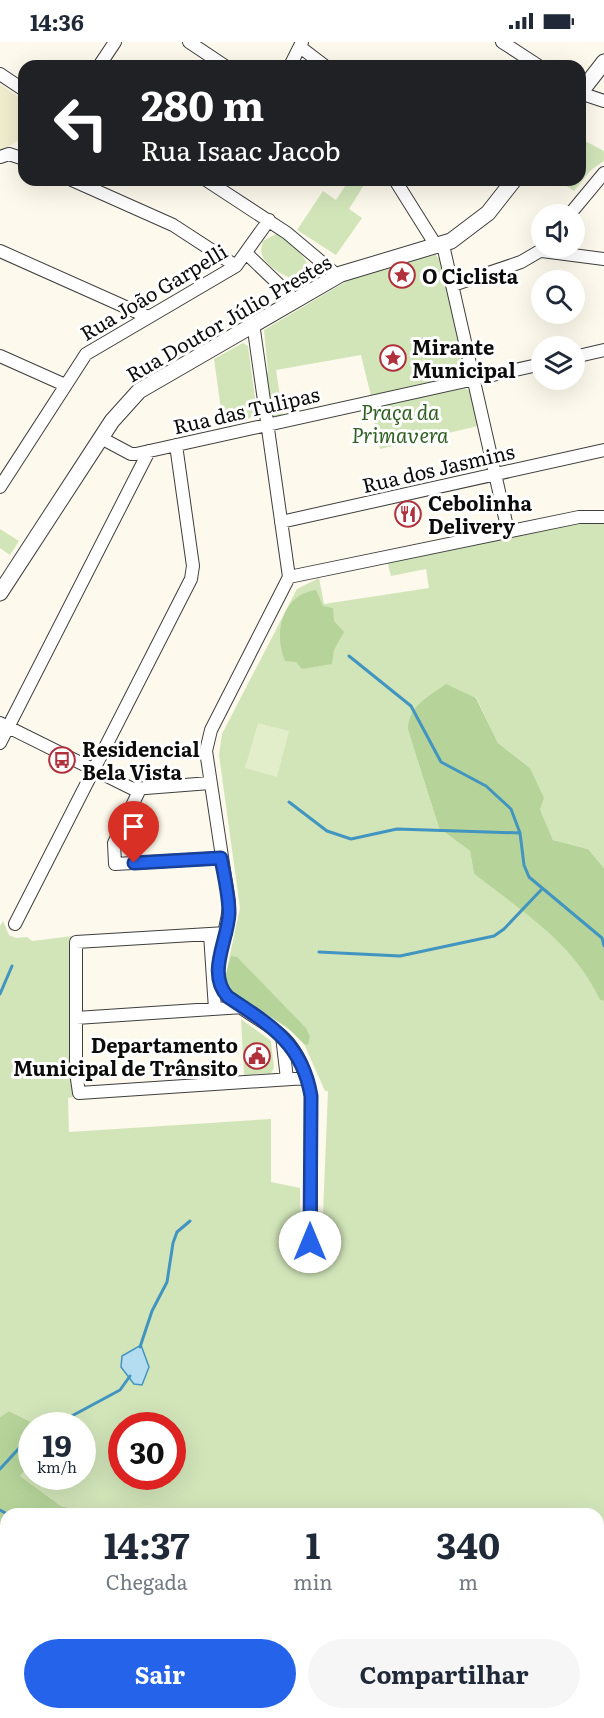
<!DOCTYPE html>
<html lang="pt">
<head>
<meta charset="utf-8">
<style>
	body { margin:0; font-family:Literata,serif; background:#f6f6f7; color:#1f2937; height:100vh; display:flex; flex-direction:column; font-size:22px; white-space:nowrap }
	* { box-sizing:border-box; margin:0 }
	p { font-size:20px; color:#747a83 }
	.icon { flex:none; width:33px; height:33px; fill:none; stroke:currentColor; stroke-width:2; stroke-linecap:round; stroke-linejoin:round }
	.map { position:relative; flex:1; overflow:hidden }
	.panel { position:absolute; left:0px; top:1466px; width:604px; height:212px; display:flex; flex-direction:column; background:#fff; border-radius:18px 18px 0 0; box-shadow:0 6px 24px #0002 }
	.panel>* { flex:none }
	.guide { position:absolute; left:18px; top:18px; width:568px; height:126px; border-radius:18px; box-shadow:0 6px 24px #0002; background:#202124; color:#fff; overflow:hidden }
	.fabs { position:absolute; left:531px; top:162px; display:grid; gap:12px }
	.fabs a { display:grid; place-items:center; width:54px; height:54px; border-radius:50%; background:#fff; box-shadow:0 6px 24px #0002; font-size:30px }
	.speed { position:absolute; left:18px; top:1370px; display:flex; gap:12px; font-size:30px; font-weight:700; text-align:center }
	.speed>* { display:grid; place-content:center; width:78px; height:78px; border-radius:50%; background:#fff; box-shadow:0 6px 24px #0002; line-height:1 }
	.speed small { font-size:15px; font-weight:400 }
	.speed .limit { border:9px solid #d22; background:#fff; color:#111 }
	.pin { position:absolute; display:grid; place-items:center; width:51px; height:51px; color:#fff; margin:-62px -26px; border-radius:50% 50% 50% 0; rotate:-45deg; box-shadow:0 0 6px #0007 }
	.pin .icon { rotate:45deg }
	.me { position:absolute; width:66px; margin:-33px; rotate:0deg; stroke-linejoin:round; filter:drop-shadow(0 0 4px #0008) }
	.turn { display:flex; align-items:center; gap:21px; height:126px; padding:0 24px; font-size:27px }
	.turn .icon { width:78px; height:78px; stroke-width:2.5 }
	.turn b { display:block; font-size:42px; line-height:51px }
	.eta { display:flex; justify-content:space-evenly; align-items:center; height:102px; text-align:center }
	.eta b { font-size:36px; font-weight:700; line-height:42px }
	.primary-button { display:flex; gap:12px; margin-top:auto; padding:12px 24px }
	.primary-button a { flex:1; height:69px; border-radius:36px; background:#2563eb; color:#fff; font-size:24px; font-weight:700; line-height:69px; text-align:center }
	.primary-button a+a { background:#f6f6f7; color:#1f2937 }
	.status { display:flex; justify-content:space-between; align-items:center; height:42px; padding:0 30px; background:#fff; direction:ltr }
	.status svg { height:16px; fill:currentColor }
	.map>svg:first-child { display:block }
</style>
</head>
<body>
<div class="status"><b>14:36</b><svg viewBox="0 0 49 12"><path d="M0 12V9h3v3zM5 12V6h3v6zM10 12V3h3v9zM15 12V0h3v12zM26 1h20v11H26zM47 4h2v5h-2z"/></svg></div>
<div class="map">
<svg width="604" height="1676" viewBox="0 0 604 1676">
	<rect width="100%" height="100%" fill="#fdf9ec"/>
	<path fill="#e9e1ea" d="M 301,1203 L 321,1203 L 321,1221 L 300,1221 Z"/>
	<path fill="#f1edcf" d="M 0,42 L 24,59 L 24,95 L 0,110 Z
		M 598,1489 L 604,1489 L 604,1676 L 382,1676 L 381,1671 L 598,1671 Z"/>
	<path fill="#d2e5b9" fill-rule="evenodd" d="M 581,97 L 604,109 L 604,119 L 591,128 L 574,149 L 558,138 L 580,138 Z
		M 349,138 L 367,138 L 349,167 L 362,176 L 336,213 L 297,188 L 323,149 L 336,158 Z
		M 276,192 C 288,195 310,219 311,231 L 307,238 C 296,243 266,225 262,213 C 260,208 262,204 263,199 Z
		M 435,212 L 440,218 L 465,328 L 463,332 L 371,354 L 361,313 L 276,328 L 283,374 L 273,374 L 266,330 L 268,330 L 264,288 L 345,240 L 344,237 Z
		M 243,301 L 248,304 L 257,370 L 250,376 L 223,382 L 214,317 Z
		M 465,346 L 471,350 L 478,384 L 380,407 L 371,366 Z
		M 578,479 L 604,479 L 604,826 L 588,807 L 553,798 L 540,767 L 530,726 L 498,701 L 476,655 L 408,688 L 439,786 L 470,809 L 474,832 C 523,870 573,899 600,958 L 604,959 L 604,1489 L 599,1489 L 598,1472 L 94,1471 L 61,1464 L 20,1434 L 31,1421 L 32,1434 L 82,1434 L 82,1383 L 37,1383 L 9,1369 L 0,1375 L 0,884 L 3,879 L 9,893 L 16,896 L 27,895 L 32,899 L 73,894 L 74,1055 L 68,1056 L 69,1090 L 271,1077 L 271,1140 L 300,1146 L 301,1220 L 321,1221 L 328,1049 L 325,1049 L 304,1002 L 297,993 L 233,950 L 225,936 L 240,866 L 219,713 L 222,692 L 297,547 L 319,536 L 324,562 L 429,546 L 426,527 L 391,534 L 387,519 ZM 122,1383 L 172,1383 L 172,1434 L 122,1434 Z
		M 0,487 L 19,499 L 10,513 L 0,506 Z
		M 241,977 L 271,999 L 274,1026 L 271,1031 L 244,1033 Z
		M 0,1528 L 6,1529 L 6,1671 L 95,1671 L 93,1676 L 0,1676 Z
		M 260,1671 L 381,1671 L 382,1676 L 263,1676 Z"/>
	<path fill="#b6d49a" d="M 316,548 L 323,564 L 333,566 L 334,579 L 344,590 L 334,608 L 332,622 L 302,627 L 296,620 L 285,619 C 273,592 282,552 316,548 Z
		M 446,642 L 476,656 L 498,701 L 530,726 L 544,756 L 540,767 L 553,798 L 588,807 L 604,826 L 604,959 L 600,958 C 573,900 523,870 474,832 L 470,809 L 439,786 L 408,688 C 408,664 428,655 446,642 Z
		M 231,914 L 237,915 L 306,986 L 310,995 L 308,1003 L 304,1002 L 287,985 L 233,950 L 225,936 Z
		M 9,1369 L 37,1383 L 32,1383 L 31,1421 L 20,1434 L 61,1464 L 94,1471 L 6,1472 L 6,1529 L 0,1528 L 0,1375 Z
		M 95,1671 L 209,1671 L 212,1676 L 93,1676 Z
		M 407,1671 L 485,1671 L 486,1676 L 395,1676 Z"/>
	<path fill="#e2edca" d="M 258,681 L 289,689 L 277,735 L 245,726 Z"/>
	<path fill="#b5ddf1" stroke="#4294c1" stroke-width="1.5" d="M 141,1303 L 149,1325 L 142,1343 L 134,1342 L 121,1325 L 122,1314 Z"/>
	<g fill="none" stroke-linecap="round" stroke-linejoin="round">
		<path stroke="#4294c1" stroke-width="3" d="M 349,614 L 411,664 L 441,720 L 486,744 L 511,767 L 520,791 L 524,823 L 529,835 L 602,896 L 604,904
			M 289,760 L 327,789 L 351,797 L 397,787 L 520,791
			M 319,910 L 400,914 L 494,894 L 504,887 L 541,848
			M 0,952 L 12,924
			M 140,1305 L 152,1269 L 167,1240 L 173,1201 L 177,1190 L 190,1179
			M 55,1383 L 120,1348 L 130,1334
			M 0,1427 L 23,1402 L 32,1397
			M 0,1468 L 7,1472
			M 0,1508 L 6,1506
			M 183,1671 L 188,1676"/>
		<g stroke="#3f3f3f" stroke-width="14">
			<path id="minor" d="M 189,0 L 225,24
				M 502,0 L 539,24
				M 300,5 L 325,24
				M 99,24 L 115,0
				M 290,24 L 302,0
				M 0,32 L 24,48
				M 580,51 L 604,59
				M 0,115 L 9,112 L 24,117
				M 72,138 L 173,183 L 236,224
				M 206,138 L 287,191 L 338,234
				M 395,138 L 437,205
				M 570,172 L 604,131
				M 443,203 L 508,489
				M 0,209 L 148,275
				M 542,209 L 604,217
				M 247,212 L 294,257
				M 453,243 L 521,220 L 545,206
				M 253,281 L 289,535
				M 0,314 L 65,343
				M 574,315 L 604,308
				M 101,396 L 131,412 L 136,412 L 542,322
				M 0,445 L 86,312 L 236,224 L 269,178
				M 281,480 L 604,408
				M 289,535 L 211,688 L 206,709 L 229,861 C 229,885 213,917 218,939 C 223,962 268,979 284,996 C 300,1012 307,1033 311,1054 L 311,1200
				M 289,535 L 579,475 L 604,475
				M 0,681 L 133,747 L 210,741
				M 0,701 L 149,409
				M 140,747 L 114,801 L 115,822 L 221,816
				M 15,882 L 191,537 L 193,524 L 176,403
				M 226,891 L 76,900 L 76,1030 L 79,1051 L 307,1036
				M 210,892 L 215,967
				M 76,976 L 243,965
				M 282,994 L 287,1037"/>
		</g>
		<g stroke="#3f3f3f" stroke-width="17">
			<path id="tertiary" d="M 580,51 L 604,20
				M 0,551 L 112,379 L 139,349 L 341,232 L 451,199 L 488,171 L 514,138"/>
		</g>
		<use href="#minor" stroke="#fff" stroke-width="12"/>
		<use href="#tertiary" stroke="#fff" stroke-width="15"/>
	</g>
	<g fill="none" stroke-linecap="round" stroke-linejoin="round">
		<g stroke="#184099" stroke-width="15">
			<path id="route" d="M 134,821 L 221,816 C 224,834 229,853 229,871 C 228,899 206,931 228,955 C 270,983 302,1001 311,1054 L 310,1200"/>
		</g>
		<use href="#route" stroke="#2563eb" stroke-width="10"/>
	</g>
	<defs>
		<g id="sight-ring" transform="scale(1.35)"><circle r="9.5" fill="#fff" stroke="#b0303b" stroke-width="1.5"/><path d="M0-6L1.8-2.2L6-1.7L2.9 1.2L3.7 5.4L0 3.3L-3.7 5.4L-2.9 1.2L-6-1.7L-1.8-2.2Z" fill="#b0303b"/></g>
		<g id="restaurant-ring" transform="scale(1.35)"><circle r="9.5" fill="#fff" stroke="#b0303b" stroke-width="1.5"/><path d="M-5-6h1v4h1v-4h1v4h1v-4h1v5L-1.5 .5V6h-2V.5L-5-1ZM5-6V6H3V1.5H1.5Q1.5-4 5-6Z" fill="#b0303b"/></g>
		<g id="bus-ring" transform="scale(1.35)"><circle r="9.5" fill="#fff" stroke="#b0303b" stroke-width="1.5"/><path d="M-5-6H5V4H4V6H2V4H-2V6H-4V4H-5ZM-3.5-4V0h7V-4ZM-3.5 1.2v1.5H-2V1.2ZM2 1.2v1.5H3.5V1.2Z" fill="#b0303b"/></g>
		<g id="civic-ring" transform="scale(1.35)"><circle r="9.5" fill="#fff" stroke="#b0303b" stroke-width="1.5"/><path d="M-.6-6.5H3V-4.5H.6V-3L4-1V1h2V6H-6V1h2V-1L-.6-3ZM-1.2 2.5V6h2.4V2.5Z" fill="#b0303b"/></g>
	</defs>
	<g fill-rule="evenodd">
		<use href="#sight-ring" x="402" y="233"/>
		<use href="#sight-ring" x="393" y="316"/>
		<use href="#restaurant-ring" x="408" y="472"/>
		<use href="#bus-ring" x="62" y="718"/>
		<use href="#civic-ring" x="257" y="1014"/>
	</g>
	<g text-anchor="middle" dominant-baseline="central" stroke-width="6" stroke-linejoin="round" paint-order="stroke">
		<g font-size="20" font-weight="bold" fill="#0c0c0c" stroke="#fff" text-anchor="start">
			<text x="422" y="233">O Ciclista</text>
			<text x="412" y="304">Mirante<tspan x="412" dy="23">Municipal</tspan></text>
			<text x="428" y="460">Cebolinha<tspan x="428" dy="23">Delivery</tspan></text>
			<text x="82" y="706">Residencial<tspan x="82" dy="23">Bela Vista</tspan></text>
			<text x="238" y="1002" text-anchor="end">Departamento<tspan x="238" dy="23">Municipal de Trânsito</tspan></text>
		</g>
		<g font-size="20" fill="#0c0c0c" stroke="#fff">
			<text transform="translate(153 249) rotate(-31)">Rua João Garpelli</text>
			<text transform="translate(228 275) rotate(-30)">Rua Doutor Júlio Prestes</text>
			<text transform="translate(246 367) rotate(-13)">Rua das Tulipas</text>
			<text transform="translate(438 425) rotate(-13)">Rua dos Jasmins</text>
		</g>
		<g font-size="20" font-style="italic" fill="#315e22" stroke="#fff">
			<text x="400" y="369">Praça da<tspan x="400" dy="23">Primavera</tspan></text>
		</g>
	</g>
</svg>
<div class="fabs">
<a><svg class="icon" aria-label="sound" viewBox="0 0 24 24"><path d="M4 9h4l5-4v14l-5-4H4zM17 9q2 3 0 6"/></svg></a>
<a><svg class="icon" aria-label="search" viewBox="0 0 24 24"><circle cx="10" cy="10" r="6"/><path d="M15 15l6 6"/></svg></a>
<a><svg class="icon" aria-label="layers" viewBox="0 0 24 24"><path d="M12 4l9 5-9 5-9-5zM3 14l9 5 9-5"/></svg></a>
</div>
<div class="speed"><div>19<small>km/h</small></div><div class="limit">30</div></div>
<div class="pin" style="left:134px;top:821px;background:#d93025"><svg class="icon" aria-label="arrive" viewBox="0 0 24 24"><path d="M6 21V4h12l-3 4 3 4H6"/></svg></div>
<svg class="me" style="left:310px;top:1200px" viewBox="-20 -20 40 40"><circle r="19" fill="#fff"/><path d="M0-13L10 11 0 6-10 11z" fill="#2563eb"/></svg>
<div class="guide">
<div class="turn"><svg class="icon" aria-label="left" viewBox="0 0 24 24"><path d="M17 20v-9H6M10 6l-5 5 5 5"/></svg><div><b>280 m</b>Rua Isaac Jacob</div></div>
</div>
<section class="panel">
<div class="eta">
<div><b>14:37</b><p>Chegada</p></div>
<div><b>1</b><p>min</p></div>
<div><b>340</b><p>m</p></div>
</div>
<div class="primary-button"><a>Sair</a><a>Compartilhar</a></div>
</section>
</div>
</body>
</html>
